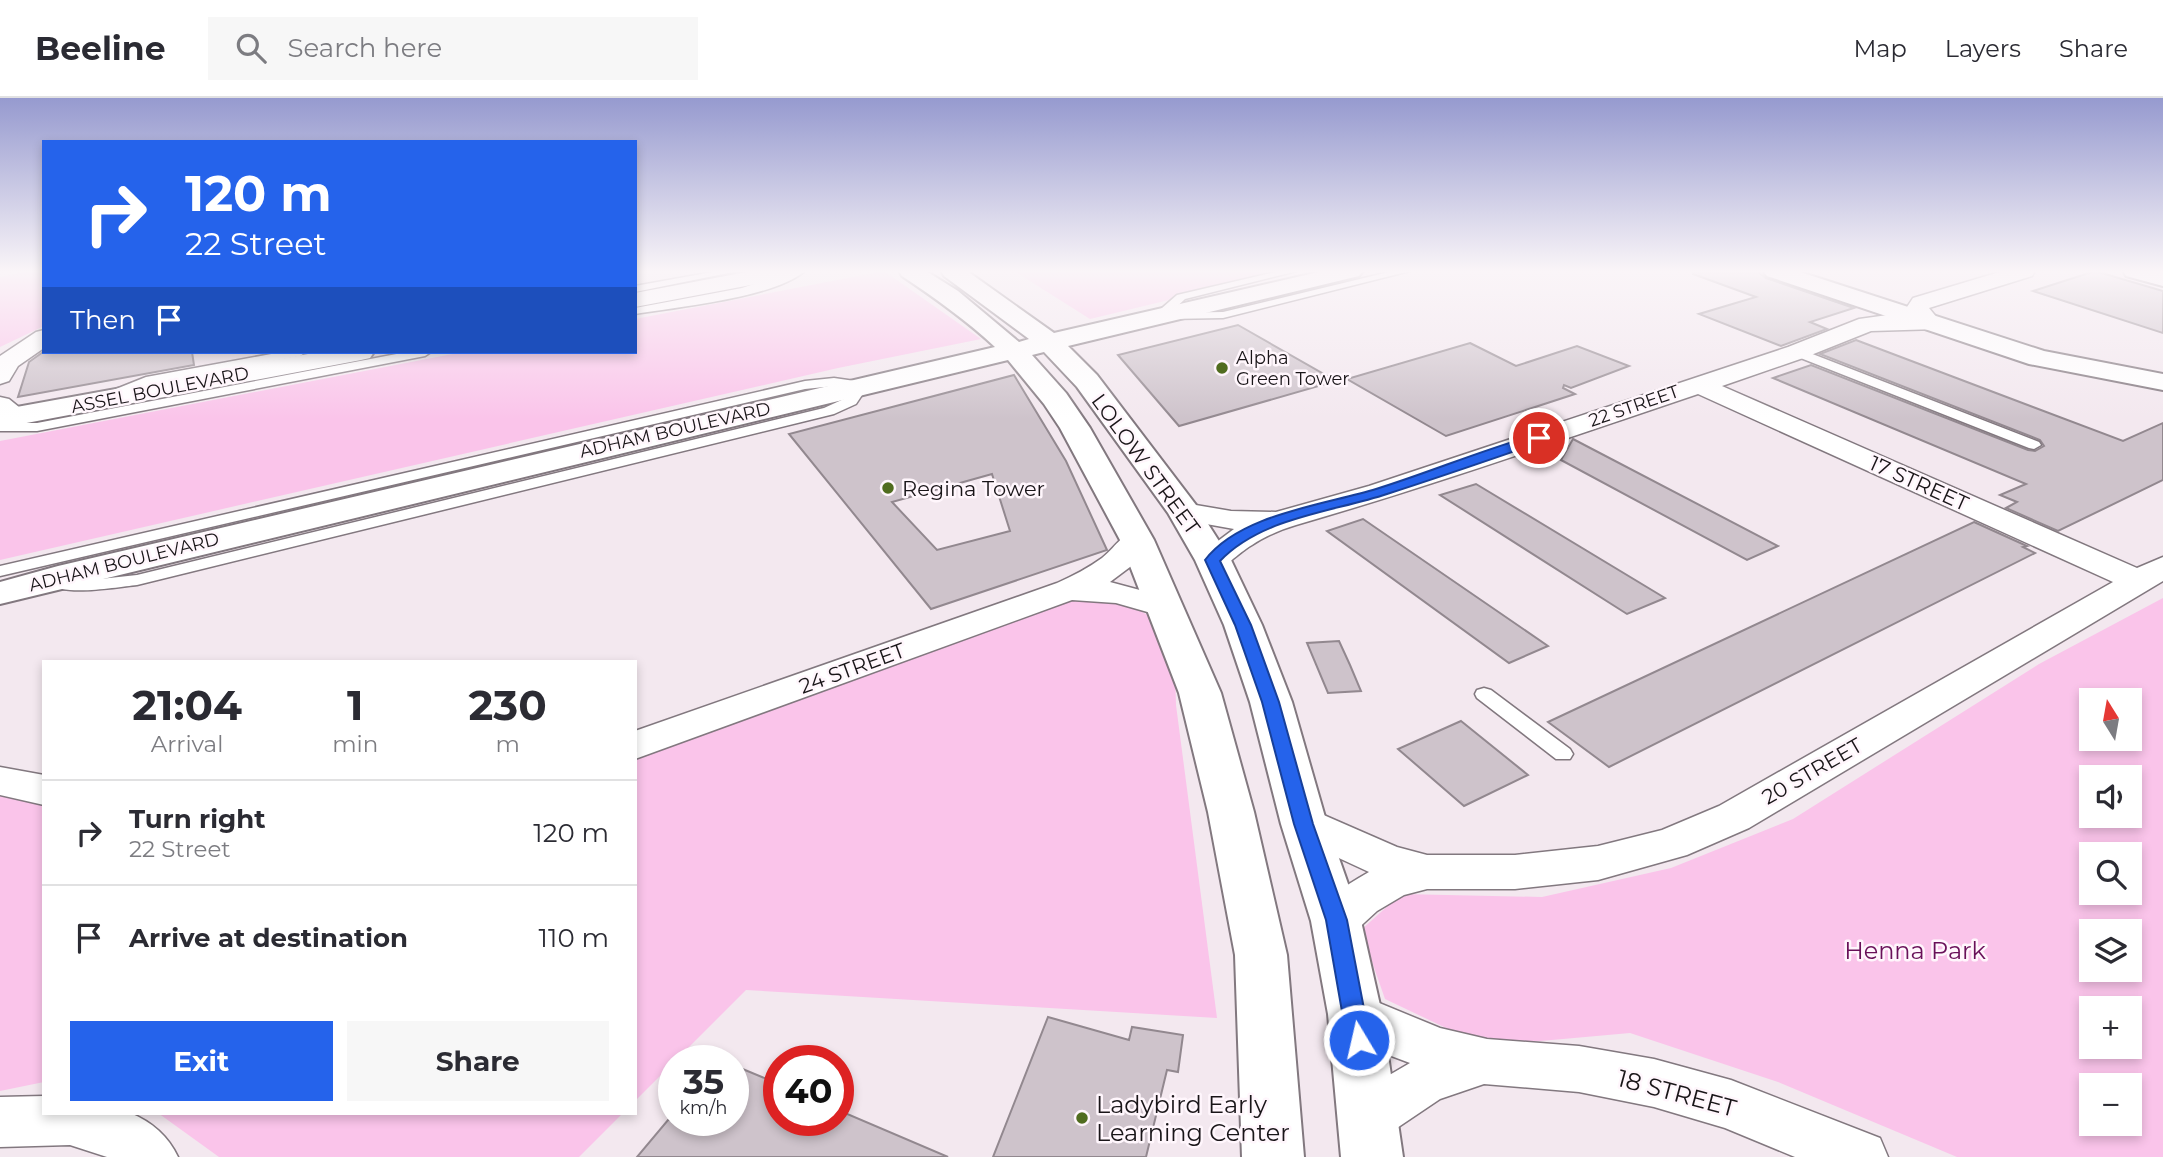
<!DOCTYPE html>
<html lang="en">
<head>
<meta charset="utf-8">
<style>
	body { margin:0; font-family:Montserrat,sans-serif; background:#f7f7f7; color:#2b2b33; height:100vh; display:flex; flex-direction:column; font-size:26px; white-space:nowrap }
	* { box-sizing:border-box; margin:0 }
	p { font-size:23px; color:#7c7c81 }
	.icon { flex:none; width:38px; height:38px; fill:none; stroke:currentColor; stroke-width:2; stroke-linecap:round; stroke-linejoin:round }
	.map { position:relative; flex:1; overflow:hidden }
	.side { position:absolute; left:42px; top:562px; width:595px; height:455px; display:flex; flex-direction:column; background:#fff; border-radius:0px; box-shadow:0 4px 10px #0003 }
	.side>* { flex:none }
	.banner { position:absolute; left:42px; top:42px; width:595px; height:214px; border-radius:0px; box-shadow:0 4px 10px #0003; background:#2563eb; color:#fff; overflow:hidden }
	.needle { width:46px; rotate:349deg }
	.fabs { position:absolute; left:2079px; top:590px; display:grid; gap:14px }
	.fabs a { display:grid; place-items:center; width:63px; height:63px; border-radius:0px; background:#fff; box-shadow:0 4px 10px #0003; font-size:35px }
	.speed { position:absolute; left:658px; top:947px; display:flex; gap:14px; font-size:35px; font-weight:700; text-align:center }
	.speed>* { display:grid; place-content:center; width:91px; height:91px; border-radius:50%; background:#fff; box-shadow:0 4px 10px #0003; line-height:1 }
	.speed small { font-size:18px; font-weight:400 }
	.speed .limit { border:10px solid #d22; background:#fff; color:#111 }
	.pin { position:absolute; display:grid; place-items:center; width:60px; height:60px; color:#fff; margin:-30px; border:4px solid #fff; border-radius:50%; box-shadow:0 2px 7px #0007 }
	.me { position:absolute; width:77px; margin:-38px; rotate:351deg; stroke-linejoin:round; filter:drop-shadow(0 0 5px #0008) }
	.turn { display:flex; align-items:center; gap:24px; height:147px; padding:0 28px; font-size:32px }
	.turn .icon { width:91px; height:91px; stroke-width:2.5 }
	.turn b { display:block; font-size:49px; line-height:60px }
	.then { display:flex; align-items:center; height:66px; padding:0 28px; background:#0003; gap:14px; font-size:26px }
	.eta { display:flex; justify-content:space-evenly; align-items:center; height:119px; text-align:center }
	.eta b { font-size:42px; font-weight:700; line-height:49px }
	.button { display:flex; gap:14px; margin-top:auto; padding:14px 28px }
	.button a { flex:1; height:80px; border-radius:0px; background:#2563eb; color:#fff; font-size:28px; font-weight:700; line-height:80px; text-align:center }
	.button a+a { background:#f7f7f7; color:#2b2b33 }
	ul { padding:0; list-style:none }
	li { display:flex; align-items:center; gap:21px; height:105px; padding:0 28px; border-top:2px solid #e1e1e2 }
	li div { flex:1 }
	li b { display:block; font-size:26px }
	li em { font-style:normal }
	header { display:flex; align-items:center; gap:42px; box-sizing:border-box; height:98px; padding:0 35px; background:#fff; border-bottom:2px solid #e1e1e2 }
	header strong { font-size:33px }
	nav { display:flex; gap:38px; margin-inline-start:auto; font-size:24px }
	.search { width:490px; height:63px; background:#f7f7f7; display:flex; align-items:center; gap:18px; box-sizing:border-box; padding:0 24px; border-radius:0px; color:#7c7c81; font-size:26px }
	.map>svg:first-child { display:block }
</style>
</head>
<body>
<header>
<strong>Beeline</strong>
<div class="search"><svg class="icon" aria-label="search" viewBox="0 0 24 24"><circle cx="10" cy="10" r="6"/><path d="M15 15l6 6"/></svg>Search here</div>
<nav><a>Map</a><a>Layers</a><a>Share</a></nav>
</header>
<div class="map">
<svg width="2163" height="1059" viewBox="0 0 2163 1059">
	<rect width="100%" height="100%" fill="#f3e8ef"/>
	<path fill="#fac4ea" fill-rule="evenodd" d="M 30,173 L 44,173 L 44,228 L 0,249 L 0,179 Z
		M 884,173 L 981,241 L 838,270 L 0,462 L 0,343 L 463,254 L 635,254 L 635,221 Z
		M 1014,173 L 1290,173 L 1090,221 Z
		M 1069,492 L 1139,512 L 1164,527 L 1174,543 L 1176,607 L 1217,920 L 746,892 L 635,1003 L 635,649 Z
		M 2163,500 L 2163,1059 L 1957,1059 L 1778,984 L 1630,935 L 1484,948 L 1385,901 L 1361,832 L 1401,796 L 1542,799 L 1671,770 L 1793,721 L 2039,566 ZM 2091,602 L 2130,602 L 2130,640 L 2091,640 ZM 2091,679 L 2130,679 L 2130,718 L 2091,718 ZM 2091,756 L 2130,756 L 2130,794 L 2091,794 ZM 2091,833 L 2130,833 L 2130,872 L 2091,872 ZM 2091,910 L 2130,910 L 2130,948 L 2091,948 ZM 2091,987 L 2130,987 L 2130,1026 L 2091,1026 Z
		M 0,697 L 44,705 L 44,984 L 0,993 Z
		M 158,1015 L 623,1015 L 579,1059 L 219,1059 Z"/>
	<path fill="#cec3cb" stroke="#92888f" stroke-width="2" fill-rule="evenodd" d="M 1693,173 L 1757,173 L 1766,180 L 1854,210 L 1810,224 L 1827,231 L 1781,248 L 1699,216 L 1756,199 L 1693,176 Z
		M 2095,173 L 2163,193 L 2163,235 L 2033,193 Z
		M 1238,227 L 1336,283 L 1179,328 L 1118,257 Z
		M 1856,242 L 2123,343 L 2163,325 L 2163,382 L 2058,433 L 2006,410 L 2017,404 L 2000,397 L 2026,386 L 1773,280 L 1811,267 L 2028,352 L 2035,353 L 2044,348 L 2040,342 L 1820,256 Z
		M 1470,245 L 1516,268 L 1577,248 L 1629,268 L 1571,290 L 1564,287 L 1563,290 L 1575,296 L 1446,338 L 1347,281 Z
		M 43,254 L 192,254 L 194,267 L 18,299 L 29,264 Z
		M 1014,277 L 1066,363 L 1107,452 L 931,511 L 789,336 ZM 992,376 L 1010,433 L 937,452 L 892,404 Z
		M 1573,341 L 1778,448 L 1747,462 L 1561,362 Z
		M 1476,386 L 1665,500 L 1627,516 L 1440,397 Z
		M 1363,421 L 1548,548 L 1509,565 L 1327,433 Z
		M 1974,424 L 2027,448 L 2023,449 L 2035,455 L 1609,669 L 1548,624 Z
		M 1339,543 L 1350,567 L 1361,593 L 1328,595 L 1307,545 Z
		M 1461,623 L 1528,677 L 1464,708 L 1398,651 Z
		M 1048,919 L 1129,942 L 1132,929 L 1183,937 L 1178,974 L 1167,972 L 1146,1059 L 993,1059 Z
		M 733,967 L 779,986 L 779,1022 L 838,1022 L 838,1012 L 948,1059 L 637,1059 L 668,1022 L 733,1022 Z"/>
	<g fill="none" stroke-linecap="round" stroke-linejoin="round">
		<g stroke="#82787f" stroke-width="3">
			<path id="service" d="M 718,173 L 738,173 L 635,194 L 635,188 Z
				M 792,173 L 805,173 C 773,200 678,209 635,216 L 635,210 L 742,190 Z
				M 1280,173 L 1297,173 L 1185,201 L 1170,215 L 1223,214 L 1393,173 L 1410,173 L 1223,220 L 1167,221 L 1154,217 L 1177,197 Z
				M 1797,250 L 2039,344 L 2041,347 L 2034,351 L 2029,350 L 1793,257 L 1791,254 Z
				M 282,254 L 306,254 L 300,258 L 149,286 L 103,303 L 96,299 L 146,279 Z
				M 407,254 L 431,254 L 425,258 L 37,333 L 0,333 L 0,325 L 37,325 Z
				M 834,280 L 862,284 L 868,288 L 856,306 L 834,316 L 137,487 C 118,489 62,499 49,485 L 57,480 L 91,482 L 137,477 L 824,310 L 846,300 L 853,291 L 834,288 L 805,291 L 0,478 L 0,468 L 805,283 Z
				M 1484,590 L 1491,592 L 1570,651 L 1573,656 L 1570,661 L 1556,661 L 1477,600 L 1475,596 L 1477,592 Z"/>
		</g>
		<g stroke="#82787f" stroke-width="3">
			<path id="minor" d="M 2003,173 L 2035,173 L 2032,178 L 1929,210 L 1942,226 L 1938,231 L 1871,233 L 1806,259 L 1722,288 L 2137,470 L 2163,459 L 2163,483 L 1749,730 L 1687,757 L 1598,782 L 1515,791 L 1427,791 L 1404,797 L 1377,813 L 1352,836 L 1336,841 L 1320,836 L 1313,823 C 1325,800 1346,787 1369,774 L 1289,737 L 1283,726 L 1289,715 L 1304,710 L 1319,715 L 1397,749 L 1427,757 L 1515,757 L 1598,748 L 1662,732 L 1719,708 L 2113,484 L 1698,296 C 1564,341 1431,388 1296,427 C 1282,431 1264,439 1252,447 C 1233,458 1225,475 1202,469 L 1197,462 L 1202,455 L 1234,431 L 1173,420 L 1169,414 L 1173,408 L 1184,405 L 1231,413 L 1276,414 L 1369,388 L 1788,249 L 1859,221 L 1895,216 L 1908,217 L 1905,212 L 1913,200 Z
				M 44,232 L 44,250 L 18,268 L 9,283 L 0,286 L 0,258 L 36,234 Z
				M 0,299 L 9,301 L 30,318 L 26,324 L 17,326 L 0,319 Z
				M 1137,433 L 1148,435 L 1153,442 L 1134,466 L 1110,484 L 1177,502 L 1182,509 L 1177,516 L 1165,519 L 1116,505 L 1072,502 L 635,661 L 635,633 L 1057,485 C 1073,478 1088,470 1102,460 C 1115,450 1121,436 1137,433 Z
				M 0,669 L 44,677 L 44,707 L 0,697 Z
				M 1355,895 L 1440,930 L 1487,941 L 1579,948 L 1654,961 L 1731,982 L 1880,1040 L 1888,1059 L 1795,1059 L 1725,1030 L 1654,1009 L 1579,994 L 1484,986 L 1440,1001 L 1388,1036 L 1369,1043 L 1350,1036 L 1342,1018 L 1350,1000 L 1410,965 L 1378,953 L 1337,931 L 1330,916 L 1337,901 Z
				M 44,998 L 44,1015 L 130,1015 C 152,1024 168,1038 178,1059 L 107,1059 L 70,1047 L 0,1049 L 0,999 Z"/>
		</g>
		<g stroke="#82787f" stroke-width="4">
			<path id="tertiary" d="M 752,173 L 799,173 L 795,178 L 787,180 L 635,209 L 635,195 Z
				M 899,173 L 926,173 L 958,193 L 1019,244 L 1029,241 L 944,178 L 941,173 L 967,173 L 1054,235 L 1323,173 L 1363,173 L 1359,178 L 1068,248 L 1097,277 L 1196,407 L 1231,462 L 1262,527 L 1292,604 L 1327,726 L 1361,823 L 1382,916 L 1403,1059 L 1341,1059 L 1328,916 L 1311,823 L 1281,726 L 1250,604 L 1224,527 L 1195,462 L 1168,415 L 1077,289 L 1044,254 L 1032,257 L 1066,295 L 1090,330 L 1154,442 L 1221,595 L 1254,714 L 1287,857 L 1304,1059 L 1242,1059 L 1235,857 L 1208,714 L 1179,595 L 1120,442 L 1060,330 L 1044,306 L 1008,262 L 0,506 L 0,484 L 58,468 L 995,249 C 966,222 935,200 902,178 Z
				M 1763,173 L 1797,173 L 2044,253 L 2163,276 L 2163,292 L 2029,266 L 1767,178 Z
				M 2123,173 L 2163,174 L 2163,188 L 2126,178 Z
				M 319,254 L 374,254 L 370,260 L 361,262 L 0,330 L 0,312 Z"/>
		</g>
		<use href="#service" fill="#fff" fill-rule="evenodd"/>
		<use href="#minor" fill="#fff" fill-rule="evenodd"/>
		<use href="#tertiary" fill="#fff" fill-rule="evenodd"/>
	</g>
	<linearGradient id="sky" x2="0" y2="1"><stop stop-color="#969acf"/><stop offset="0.54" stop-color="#faf5f8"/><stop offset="1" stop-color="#faf5f8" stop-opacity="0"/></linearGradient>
	<rect width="2163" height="321" fill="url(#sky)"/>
	<path fill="#2563eb" stroke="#184099" stroke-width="2" d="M 1539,336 L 1546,340 L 1544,343 C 1492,361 1440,379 1387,396 C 1333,414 1262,419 1220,463 L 1251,527 L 1279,604 L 1313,726 L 1347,822 L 1370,942 L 1367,949 L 1359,952 L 1350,949 L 1347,942 L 1326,822 L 1294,726 L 1262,604 L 1235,527 L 1205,462 C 1240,416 1324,407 1376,391 C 1431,374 1484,351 1539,336 Z"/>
	<g fill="#506c1f" stroke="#fff6fc" stroke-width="2.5">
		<circle cx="1222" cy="270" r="7"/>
		<circle cx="888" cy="390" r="7"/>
		<circle cx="1082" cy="1020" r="7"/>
	</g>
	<g text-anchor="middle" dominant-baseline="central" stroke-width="5" stroke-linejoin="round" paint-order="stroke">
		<g font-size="18" fill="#191518" stroke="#fff6fc" text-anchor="start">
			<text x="1236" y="260">Alpha<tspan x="1236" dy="21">Green Tower</tspan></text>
		</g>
		<g font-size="18" fill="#191518" stroke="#fff6fc">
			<text transform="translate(160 292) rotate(-11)">ASSEL BOULEVARD</text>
			<text transform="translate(1634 308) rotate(-19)">22 STREET</text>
			<text transform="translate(675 332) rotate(-13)">ADHAM BOULEVARD</text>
			<text transform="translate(124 464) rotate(-14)">ADHAM BOULEVARD</text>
		</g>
		<g font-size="21" fill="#191518" stroke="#fff6fc">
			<text transform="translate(1146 366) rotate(54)">LOLOW STREET</text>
			<text transform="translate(1919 385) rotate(24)">17 STREET</text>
			<text transform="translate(852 570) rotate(-20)">24 STREET</text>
			<text transform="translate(1812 673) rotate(-30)">20 STREET</text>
		</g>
		<g font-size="21" fill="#191518" stroke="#fff6fc" text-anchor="start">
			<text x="902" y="390">Regina Tower</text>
		</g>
		<g font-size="24" fill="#691059" stroke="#fff6fc">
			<text x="1915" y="852">Henna Park</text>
		</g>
		<g font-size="24" fill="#191518" stroke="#fff6fc">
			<text transform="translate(1677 995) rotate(15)">18 STREET</text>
		</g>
		<g font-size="24" fill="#191518" stroke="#fff6fc" text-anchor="start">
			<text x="1096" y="1006">Ladybird Early<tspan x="1096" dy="28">Learning Center</tspan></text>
		</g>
	</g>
</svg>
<div class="fabs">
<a><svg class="needle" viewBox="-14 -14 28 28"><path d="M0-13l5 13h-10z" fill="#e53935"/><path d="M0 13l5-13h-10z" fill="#7c7c81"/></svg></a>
<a><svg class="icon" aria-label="sound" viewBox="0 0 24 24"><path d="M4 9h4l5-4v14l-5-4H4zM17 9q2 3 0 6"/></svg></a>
<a><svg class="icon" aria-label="search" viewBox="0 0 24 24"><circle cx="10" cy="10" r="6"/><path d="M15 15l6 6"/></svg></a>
<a><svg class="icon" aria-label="layers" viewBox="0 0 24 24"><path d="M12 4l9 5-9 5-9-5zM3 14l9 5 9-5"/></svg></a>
<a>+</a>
<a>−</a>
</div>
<div class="speed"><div>35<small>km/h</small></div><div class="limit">40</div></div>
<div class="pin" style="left:1539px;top:340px;background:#d93025"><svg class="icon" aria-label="arrive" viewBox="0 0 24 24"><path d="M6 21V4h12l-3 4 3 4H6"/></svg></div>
<svg class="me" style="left:1359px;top:942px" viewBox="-20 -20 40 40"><circle r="17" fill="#2563eb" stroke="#fff" stroke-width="3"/><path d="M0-11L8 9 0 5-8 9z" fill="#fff"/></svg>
<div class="banner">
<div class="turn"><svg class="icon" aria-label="right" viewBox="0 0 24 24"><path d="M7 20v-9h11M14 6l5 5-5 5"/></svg><div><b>120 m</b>22 Street</div></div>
<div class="then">Then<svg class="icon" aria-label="arrive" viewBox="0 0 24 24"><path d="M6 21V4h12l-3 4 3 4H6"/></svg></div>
</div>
<section class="side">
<div class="eta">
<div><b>21:04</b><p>Arrival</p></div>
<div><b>1</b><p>min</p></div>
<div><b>230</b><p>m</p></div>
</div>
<ul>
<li><svg class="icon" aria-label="right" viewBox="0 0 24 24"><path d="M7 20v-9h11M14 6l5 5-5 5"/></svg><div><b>Turn right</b><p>22 Street</p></div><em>120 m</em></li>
<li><svg class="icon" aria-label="arrive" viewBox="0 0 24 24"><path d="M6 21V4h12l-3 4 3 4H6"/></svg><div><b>Arrive at destination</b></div><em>110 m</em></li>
</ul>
<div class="button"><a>Exit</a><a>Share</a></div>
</section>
</div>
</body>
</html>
